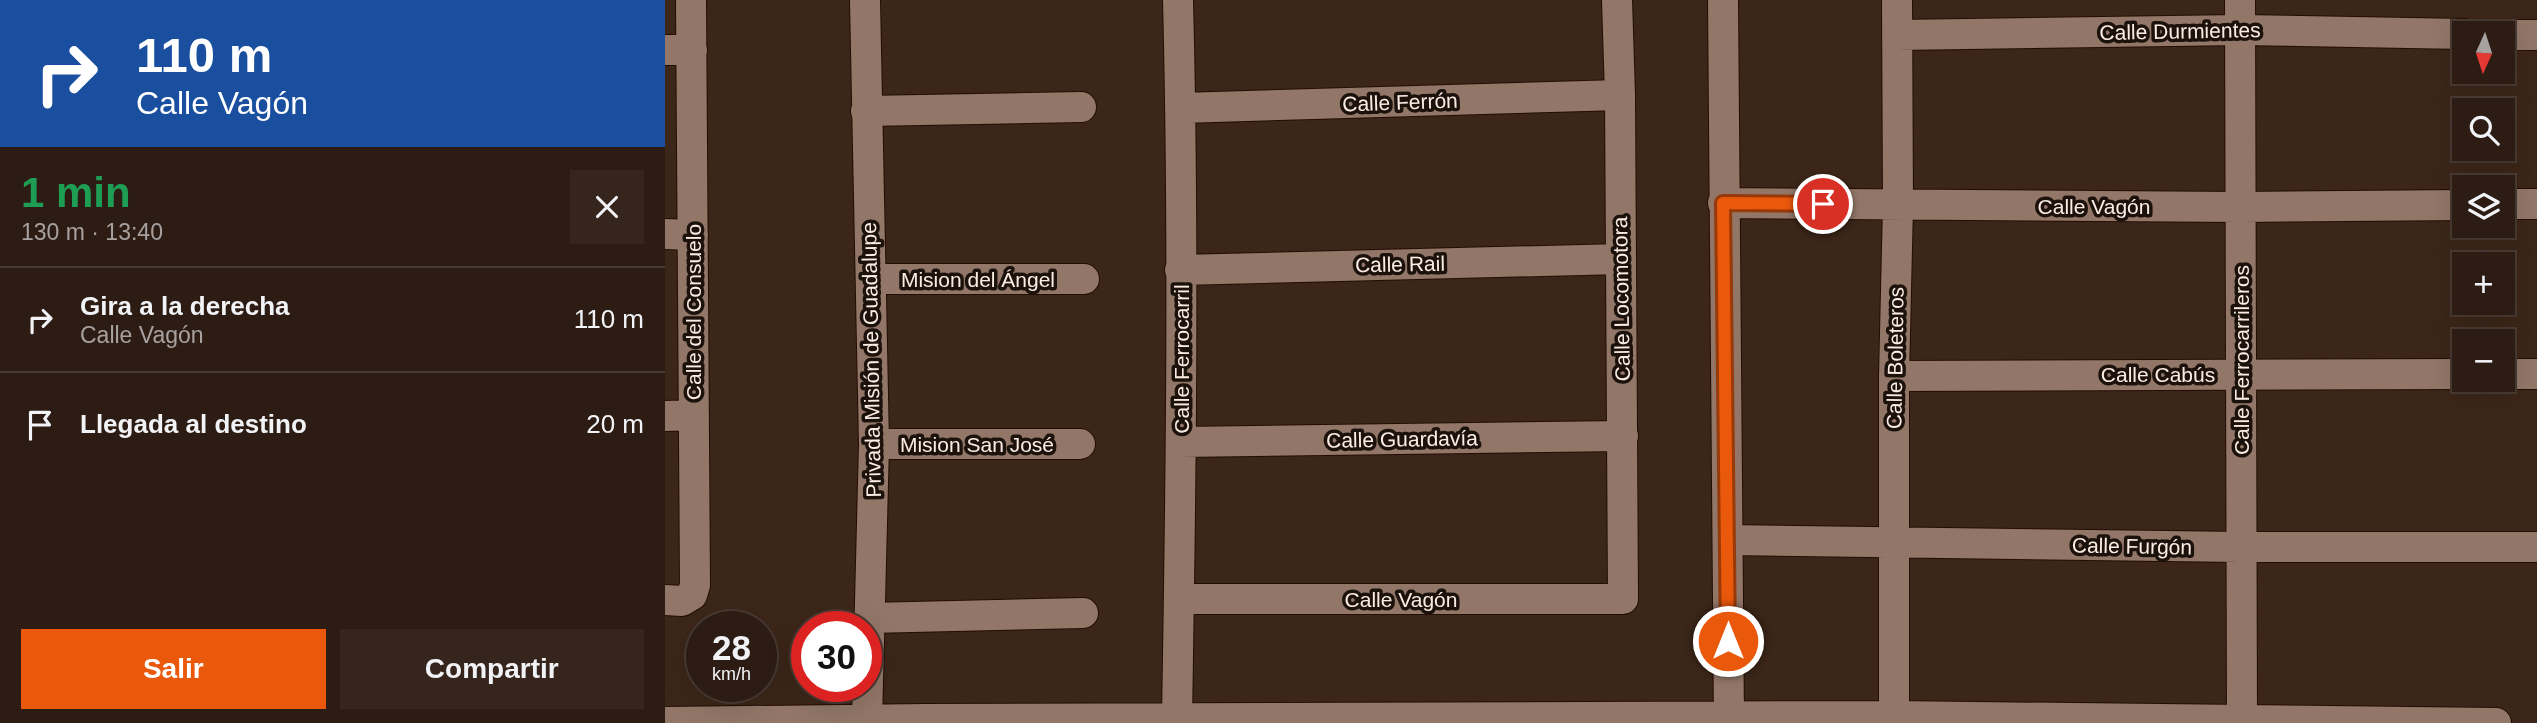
<!DOCTYPE html>
<html lang="es">
<head>
<meta charset="utf-8">
<style>
	body { margin:0; font-family:Arial,sans-serif; background:#35251c; color:#f1f3f6; height:100vh; display:flex; flex-direction:column; font-size:26px; white-space:nowrap }
	* { box-sizing:border-box; margin:0 }
	p { font-size:23px; color:#a7a1a0 }
	.icon { flex:none; width:38px; height:38px; fill:none; stroke:currentColor; stroke-width:2; stroke-linecap:round; stroke-linejoin:round }
	.map { position:relative; flex:1; overflow:hidden }
	.sheet { display:flex; flex-direction:column; background:#2d1c13; width:665px }
	.sheet>* { flex:none }
	.banner { background:#1a4fa0; color:#fff; overflow:hidden }
	.needle { width:46px; rotate:183deg }
	.controls { position:absolute; left:1787px; top:21px; display:grid; gap:14px }
	.controls a { display:grid; place-items:center; width:63px; height:63px; border-radius:0px; background:#2d1c13; box-shadow:0 7px 28px #0002,0 0 0 2px #483a33; font-size:35px }
	.speed { position:absolute; left:21px; top:611px; display:flex; gap:14px; font-size:35px; font-weight:700; text-align:center }
	.speed>* { display:grid; place-content:center; width:91px; height:91px; border-radius:50%; background:#2d1c13; box-shadow:0 7px 28px #0002,0 0 0 2px #483a33; line-height:1 }
	.speed small { font-size:18px; font-weight:400 }
	.speed .limit { border:10px solid #d22; background:#fff; color:#111 }
	.pin { position:absolute; display:grid; place-items:center; width:60px; height:60px; color:#fff; margin:-30px; border:4px solid #fff; border-radius:50%; box-shadow:0 2px 7px #0007 }
	.me { position:absolute; width:77px; margin:-38px; rotate:0deg; stroke-linejoin:round; filter:drop-shadow(0 0 5px #0008) }
	.turn { display:flex; align-items:center; gap:24px; height:147px; padding:0 21px; font-size:32px }
	.turn .icon { width:91px; height:91px; stroke-width:2.5 }
	.turn b { display:block; font-size:49px; line-height:60px }
	.round { display:grid; place-items:center; flex:none; width:74px; height:74px; border-radius:0px; background:#35251c }
	.headline { display:flex; align-items:center; justify-content:space-between; height:119px; padding:0 21px }
	h1 { font-size:42px; font-weight:700; line-height:52px; color:#1e9e55 }
	.primary-button { display:flex; gap:14px; margin-top:auto; padding:14px 21px }
	.primary-button a { flex:1; height:80px; border-radius:0px; background:#ea580c; color:#fff; font-size:28px; font-weight:700; line-height:80px; text-align:center }
	.primary-button a+a { background:#35251c; color:#f1f3f6 }
	ul { padding:0; list-style:none }
	li { display:flex; align-items:center; gap:21px; height:105px; padding:0 21px; border-top:2px solid #483a33 }
	li div { flex:1 }
	li b { display:block; font-size:26px }
	li em { font-style:normal }
	main { display:flex; flex:1; min-height:0 }
	.map>svg:first-child { display:block }
</style>
</head>
<body>
<main>
<section class="sheet">
<div class="banner">
<div class="turn"><svg class="icon" aria-label="right" viewBox="0 0 24 24"><path d="M7 20v-9h11M14 6l5 5-5 5"/></svg><div><b>110 m</b>Calle Vagón</div></div>
</div>
<div class="headline"><div><h1>1 min</h1><p>130 m · 13:40</p></div><a class="round"><svg class="icon" aria-label="close" viewBox="0 0 24 24"><path d="M6 6l12 12M18 6L6 18"/></svg></a></div>
<ul>
<li><svg class="icon" aria-label="right" viewBox="0 0 24 24"><path d="M7 20v-9h11M14 6l5 5-5 5"/></svg><div><b>Gira a la derecha</b><p>Calle Vagón</p></div><em>110 m</em></li>
<li><svg class="icon" aria-label="arrive" viewBox="0 0 24 24"><path d="M6 21V4h12l-3 4 3 4H6"/></svg><div><b>Llegada al destino</b></div><em>20 m</em></li>
</ul>
<div class="primary-button"><a>Salir</a><a>Compartir</a></div>
</section>
<div class="map">
<svg width="1872" height="723" viewBox="0 0 1872 723">
	<rect width="100%" height="100%" fill="#3c2619"/>
	<g fill="none" stroke-linecap="round" stroke-linejoin="round">
		<g stroke="#230e03" stroke-width="32">
			<path id="minor" d="M 200,0 L 209,444 L 202,720
				M 1058,0 L 1064,723
				M 1575,0 L 1577,719
				M 1232,35 L 1575,30 L 1799,34
				M 1838,35 L 1872,35
				M 0,50 L 27,50
				M 516,108 L 955,95
				M 201,111 L 416,107
				M 1058,203 L 1576,207 L 1799,205
				M 1838,204 L 1872,204
				M 0,234 L 28,235
				M 515,270 L 956,259
				M 206,279 L 419,279
				M 1838,374 L 1872,374
				M 1229,376 L 1799,374
				M 0,416 L 29,415
				M 516,442 L 958,436
				M 209,444 L 415,444
				M 1063,540 L 1576,547 L 1872,547
				M 514,599 L 958,599 L 955,95 L 952,0
				M 0,600 L 17,601 L 27,595 L 30,585 L 26,0
				M 204,618 L 418,613
				M 512,718 C 516,479 519,239 513,0
				M 0,722 L 261,719 L 1229,716 L 1831,723
				M 1232,723 L 1229,716 L 1229,376 L 1233,205 L 1232,0"/>
		</g>
		<use href="#minor" stroke="#927768" stroke-width="30"/>
	</g>
	<g fill="none" stroke-linecap="round" stroke-linejoin="round">
		<g stroke="#983908" stroke-width="18">
			<path id="route" d="M 1063,641 L 1058,203 L 1158,204"/>
		</g>
		<use href="#route" stroke="#ea580c" stroke-width="12"/>
	</g>
	<g text-anchor="middle" dominant-baseline="central" stroke-width="7" stroke-linejoin="round" paint-order="stroke">
		<g font-size="21" fill="#fbece3" stroke="#1c120c">
			<text transform="translate(1515 31) rotate(-1)">Calle Durmientes</text>
			<text transform="translate(735 102) rotate(-2)">Calle Ferrón</text>
			<text x="1429" y="206">Calle Vagón</text>
			<text transform="translate(735 264) rotate(-1)">Calle Rail</text>
			<text x="313" y="279">Mision del Ángel</text>
			<text transform="translate(956 299) rotate(-91)">Calle Locomotora</text>
			<text transform="translate(28 312) rotate(-90)">Calle del Consuelo</text>
			<text transform="translate(1230 358) rotate(-89)">Calle Boleteros</text>
			<text transform="translate(516 359) rotate(-90)">Calle Ferrocarril</text>
			<text transform="translate(206 360) rotate(-91)">Privada Misión de Guadalupe</text>
			<text transform="translate(1576 360) rotate(-90)">Calle Ferrocarrileros</text>
			<text x="1493" y="374">Calle Cabús</text>
			<text transform="translate(737 439) rotate(-1)">Calle Guardavía</text>
			<text x="312" y="444">Mision San José</text>
			<text transform="translate(1467 546) rotate(1)">Calle Furgón</text>
			<text x="736" y="599">Calle Vagón</text>
		</g>
	</g>
</svg>
<div class="controls">
<a><svg class="needle" viewBox="-14 -14 28 28"><path d="M0-13l5 13h-10z" fill="#e53935"/><path d="M0 13l5-13h-10z" fill="#a7a1a0"/></svg></a>
<a><svg class="icon" aria-label="search" viewBox="0 0 24 24"><circle cx="10" cy="10" r="6"/><path d="M15 15l6 6"/></svg></a>
<a><svg class="icon" aria-label="layers" viewBox="0 0 24 24"><path d="M12 4l9 5-9 5-9-5zM3 14l9 5 9-5"/></svg></a>
<a>+</a>
<a>−</a>
</div>
<div class="speed"><div>28<small>km/h</small></div><div class="limit">30</div></div>
<div class="pin" style="left:1158px;top:204px;background:#d93025"><svg class="icon" aria-label="arrive" viewBox="0 0 24 24"><path d="M6 21V4h12l-3 4 3 4H6"/></svg></div>
<svg class="me" style="left:1063px;top:641px" viewBox="-20 -20 40 40"><circle r="17" fill="#ea580c" stroke="#fff" stroke-width="3"/><path d="M0-11L8 9 0 5-8 9z" fill="#fff"/></svg>
</div>
</main>
</body>
</html>
